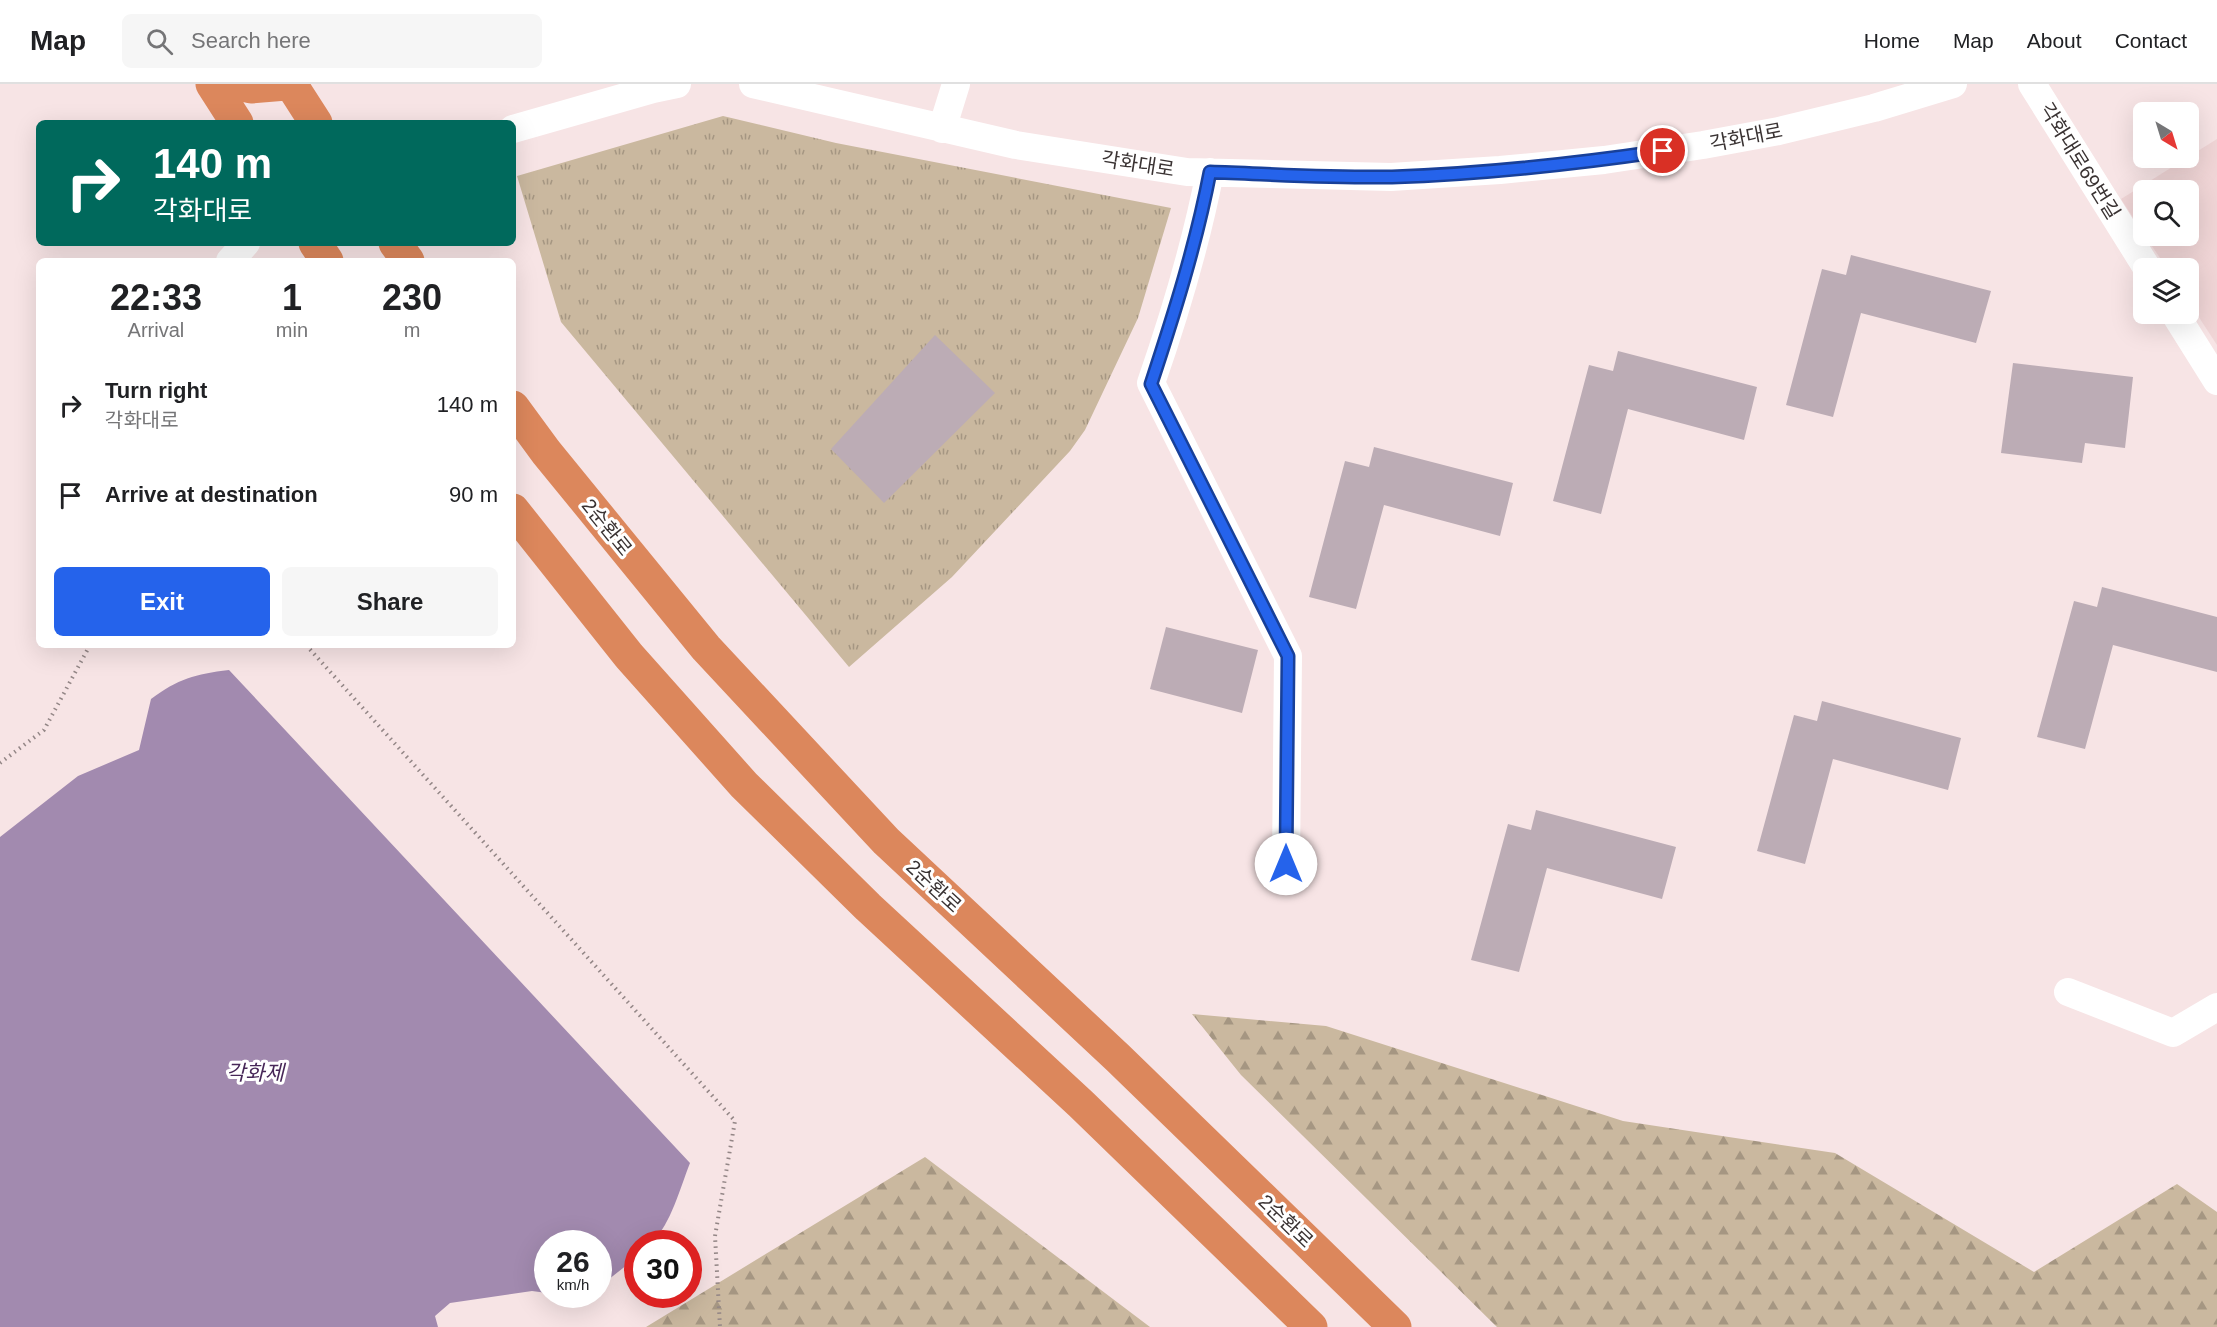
<!DOCTYPE html>
<html lang="en">
<head>
<meta charset="utf-8">
<style>
	body { margin:0; font-family:Arial,"Noto Sans KR",sans-serif; background:#f6f6f6; color:#202124; height:100vh; display:flex; flex-direction:column; font-size:22px; white-space:nowrap }
	* { box-sizing:border-box; margin:0 }
	p { font-size:20px; color:#757577 }
	.icon { flex:none; width:33px; height:33px; fill:none; stroke:currentColor; stroke-width:2; stroke-linecap:round; stroke-linejoin:round }
	.map { position:relative; flex:1; overflow:hidden }
	.side { position:absolute; left:36px; top:174px; width:480px; height:390px; display:flex; flex-direction:column; background:#fff; border-radius:9px; box-shadow:0 6px 24px #0002 }
	.side>* { flex:none }
	.banner { position:absolute; left:36px; top:36px; width:480px; height:126px; border-radius:9px; box-shadow:0 6px 24px #0002; background:#00695c; color:#fff; overflow:hidden }
	.needle { width:39px; rotate:142deg }
	.tools { position:absolute; left:2133px; top:18px; display:grid; gap:12px }
	.tools a { display:grid; place-items:center; width:66px; height:66px; border-radius:9px; background:#fff; box-shadow:0 6px 24px #0002; font-size:30px }
	.speed { position:absolute; left:534px; top:1146px; display:flex; gap:12px; font-size:30px; font-weight:700; text-align:center }
	.speed>* { display:grid; place-content:center; width:78px; height:78px; border-radius:50%; background:#fff; box-shadow:0 6px 24px #0002; line-height:1 }
	.speed small { font-size:15px; font-weight:400 }
	.speed .limit { border:9px solid #d22; background:#fff; color:#111 }
	.pin { position:absolute; display:grid; place-items:center; width:51px; height:51px; color:#fff; margin:-26px; border:3px solid #fff; border-radius:50%; box-shadow:0 2px 6px #0007 }
	.me { position:absolute; width:66px; margin:-33px; rotate:0deg; stroke-linejoin:round; filter:drop-shadow(0 0 4px #0008) }
	.turn { display:flex; align-items:center; gap:21px; height:126px; padding:0 18px; font-size:27px }
	.turn .icon { width:78px; height:78px; stroke-width:2.5 }
	.turn b { display:block; font-size:42px; line-height:51px }
	.eta { display:flex; justify-content:space-evenly; align-items:center; height:102px; text-align:center }
	.eta b { font-size:36px; font-weight:800; line-height:42px }
	.cta { display:flex; gap:12px; margin-top:auto; padding:12px 18px }
	.cta a { flex:1; height:69px; border-radius:9px; background:#2563eb; color:#fff; font-size:24px; font-weight:800; line-height:69px; text-align:center }
	.cta a+a { background:#f6f6f6; color:#202124 }
	ul { padding:0; list-style:none }
	li { display:flex; align-items:center; gap:18px; height:90px; padding:0 18px }
	li div { flex:1 }
	li b { display:block; font-size:22px }
	li em { font-style:normal }
	header { display:flex; align-items:center; gap:36px; box-sizing:border-box; height:84px; padding:0 30px; background:#fff; border-bottom:2px solid #e0e0e0 }
	header strong { font-size:28px }
	nav { display:flex; gap:33px; margin-inline-start:auto; font-size:21px }
	.search { width:420px; height:54px; background:#f6f6f6; display:flex; align-items:center; gap:15px; box-sizing:border-box; padding:0 21px; border-radius:9px; color:#757577; font-size:22px }
	.map>svg:first-child { display:block }
</style>
</head>
<body>
<header>
<strong>Map</strong>
<div class="search"><svg class="icon" aria-label="search" viewBox="0 0 24 24"><circle cx="10" cy="10" r="6"/><path d="M15 15l6 6"/></svg>Search here</div>
<nav><a>Home</a><a>Map</a><a>About</a><a>Contact</a></nav>
</header>
<div class="map">
<svg width="2217" height="1243" viewBox="0 0 2217 1243">
	<defs>
		<pattern id="grass-tufts" width="24" height="20" patternUnits="userSpaceOnUse" patternTransform="scale(1.5)"><rect width="24" height="20" fill="#cab89f"/><path d="M3 7l-1-3M5 7V3M7 7l1-3M15 17l-1-3M17 17v-4M19 17l1-3" fill="none" stroke="#a59682"/></pattern>
		<pattern id="forest-firs" width="22" height="20" patternUnits="userSpaceOnUse" patternTransform="scale(1.5)"><rect width="22" height="20" fill="#cab89f"/><path d="M5 1l3.5 6h-7zM16 11l3.5 6h-7z" fill="#a59682"/></pattern>
	</defs>
	<rect width="100%" height="100%" fill="#f7e4e5"/>
	<path fill="#f0d5d6" d="M 2217,55 L 2217,261 L 2189,218 L 2188,184 L 2167,184 L 2145,152 L 2188,152 L 2188,106 L 2144,106 L 2143,149 L 2121,115 Z"/>
	<path fill="url(#grass-tufts)" d="M 723,32 L 836,59 L 1171,124 L 1138,234 L 1085,346 L 1070,367 L 952,493 L 849,583 L 561,238 L 517,92 Z"/>
	<path fill="url(#forest-firs)" d="M 1192,930 L 1326,942 L 1623,1037 L 1835,1069 L 2034,1188 L 2177,1100 L 2217,1128 L 2217,1243 L 1497,1243 L 1241,991 Z
		M 925,1073 L 1150,1243 L 646,1243 Z"/>
	<path fill="#a28aaf" d="M 229,586 L 690,1079 C 679,1107 672,1137 652,1159 L 638,1160 L 637,1173 L 599,1203 L 598,1160 L 548,1160 L 547,1209 L 532,1207 L 450,1219 L 435,1232 L 438,1243 L 0,1243 L 0,753 L 78,692 L 139,666 L 151,615 C 178,595 195,590 229,586 Z"/>
	<path fill="#bcacb5" d="M 1851,171 L 1991,207 L 1976,259 L 1861,229 L 1833,333 L 1786,321 L 1822,185 L 1846,191 Z
		M 935,251 L 995,309 L 884,419 L 831,365 Z
		M 1618,267 L 1757,303 L 1744,356 L 1628,325 L 1601,430 L 1553,417 L 1589,281 L 1613,287 Z
		M 2013,279 L 2133,293 L 2125,364 L 2085,359 L 2082,379 L 2001,369 Z
		M 1374,363 L 1513,399 L 1500,452 L 1384,421 L 1356,525 L 1309,513 L 1345,377 L 1369,383 Z
		M 2102,503 L 2217,533 L 2217,588 L 2113,561 L 2085,665 L 2037,653 L 2074,517 L 2097,523 Z
		M 1166,543 L 1258,566 L 1242,629 L 1150,605 Z
		M 1822,617 L 1961,654 L 1948,706 L 1833,675 L 1805,780 L 1757,767 L 1794,631 L 1817,637 Z
		M 1536,726 L 1676,763 L 1662,815 L 1547,784 L 1519,888 L 1471,876 L 1508,740 L 1531,746 Z"/>
	<g fill="none" stroke-linecap="round" stroke-linejoin="round">
		<path stroke="#938686" stroke-width="4" stroke-dasharray="1.5 4.5" stroke-linecap="butt" d="M 306,561 L 735,1037 L 715,1152 L 720,1243
			M 0,679 L 44,646 L 90,561"/>
		<path stroke="#fff" stroke-width="28" d="M 753,0 L 1016,61 L 1187,88 L 1391,93 L 1500,86 L 1604,76 L 1703,61 L 1779,47 L 1874,24 L 1953,0
			M 2032,0 L 2147,184
			M 513,45 L 653,5 L 677,0
			M 942,45 L 956,0
			M 1210,88 C 1196,160 1175,230 1151,299 L 1288,572 L 1286,780
			M 230,177 L 246,159
			M 2175,230 L 2217,297
			M 2068,908 L 2173,949 L 2217,923"/>
		<path stroke="#dc875c" stroke-width="33" d="M 212,0 L 237,39
			M 238,0 L 251,3 L 286,0
			M 291,0 L 316,39
			M 315,159 L 327,177
			M 395,159 L 408,177
			M 513,323 L 546,368 L 706,564 L 886,757 L 1118,974 L 1395,1243
			M 513,426 L 629,572 L 744,701 L 868,823 L 1081,1020 L 1311,1243"/>
	</g>
	<g fill="none" stroke-linecap="round" stroke-linejoin="round">
		<g stroke="#184099" stroke-width="15">
			<path id="route" d="M 1286,780 L 1288,572 L 1151,300 C 1174,230 1196,161 1210,88 C 1270,90 1331,94 1392,93 C 1482,90 1574,80 1663,67"/>
		</g>
		<use href="#route" stroke="#2563eb" stroke-width="10"/>
	</g>
	<g text-anchor="middle" dominant-baseline="central" stroke-width="6" stroke-linejoin="round" paint-order="stroke">
		<g font-size="20" fill="#3a3333" stroke="#fff">
			<text transform="translate(1746 53) rotate(-11)">각화대로</text>
			<text transform="translate(2080 77) rotate(58)">각화대로69번길</text>
			<text transform="translate(1138 80) rotate(9)">각화대로</text>
			<text transform="translate(607 443) rotate(51)">2순환로</text>
			<text transform="translate(934 802) rotate(43)">2순환로</text>
			<text transform="translate(1286 1137) rotate(44)">2순환로</text>
		</g>
		<g font-size="21" font-style="italic" fill="#472758" stroke="#fff">
			<text x="255" y="988">각화제</text>
		</g>
	</g>
</svg>
<div class="tools">
<a><svg class="needle" viewBox="-14 -14 28 28"><path d="M0-13l5 13h-10z" fill="#e53935"/><path d="M0 13l5-13h-10z" fill="#757577"/></svg></a>
<a><svg class="icon" aria-label="search" viewBox="0 0 24 24"><circle cx="10" cy="10" r="6"/><path d="M15 15l6 6"/></svg></a>
<a><svg class="icon" aria-label="layers" viewBox="0 0 24 24"><path d="M12 4l9 5-9 5-9-5zM3 14l9 5 9-5"/></svg></a>
</div>
<div class="speed"><div>26<small>km/h</small></div><div class="limit">30</div></div>
<div class="pin" style="left:1663px;top:67px;background:#d93025"><svg class="icon" aria-label="arrive" viewBox="0 0 24 24"><path d="M6 21V4h12l-3 4 3 4H6"/></svg></div>
<svg class="me" style="left:1286px;top:780px" viewBox="-20 -20 40 40"><circle r="19" fill="#fff"/><path d="M0-13L10 11 0 6-10 11z" fill="#2563eb"/></svg>
<div class="banner">
<div class="turn"><svg class="icon" aria-label="right" viewBox="0 0 24 24"><path d="M7 20v-9h11M14 6l5 5-5 5"/></svg><div><b>140 m</b>각화대로</div></div>
</div>
<section class="side">
<div class="eta">
<div><b>22:33</b><p>Arrival</p></div>
<div><b>1</b><p>min</p></div>
<div><b>230</b><p>m</p></div>
</div>
<ul>
<li><svg class="icon" aria-label="right" viewBox="0 0 24 24"><path d="M7 20v-9h11M14 6l5 5-5 5"/></svg><div><b>Turn right</b><p>각화대로</p></div><em>140 m</em></li>
<li><svg class="icon" aria-label="arrive" viewBox="0 0 24 24"><path d="M6 21V4h12l-3 4 3 4H6"/></svg><div><b>Arrive at destination</b></div><em>90 m</em></li>
</ul>
<div class="cta"><a>Exit</a><a>Share</a></div>
</section>
</div>
</body>
</html>
